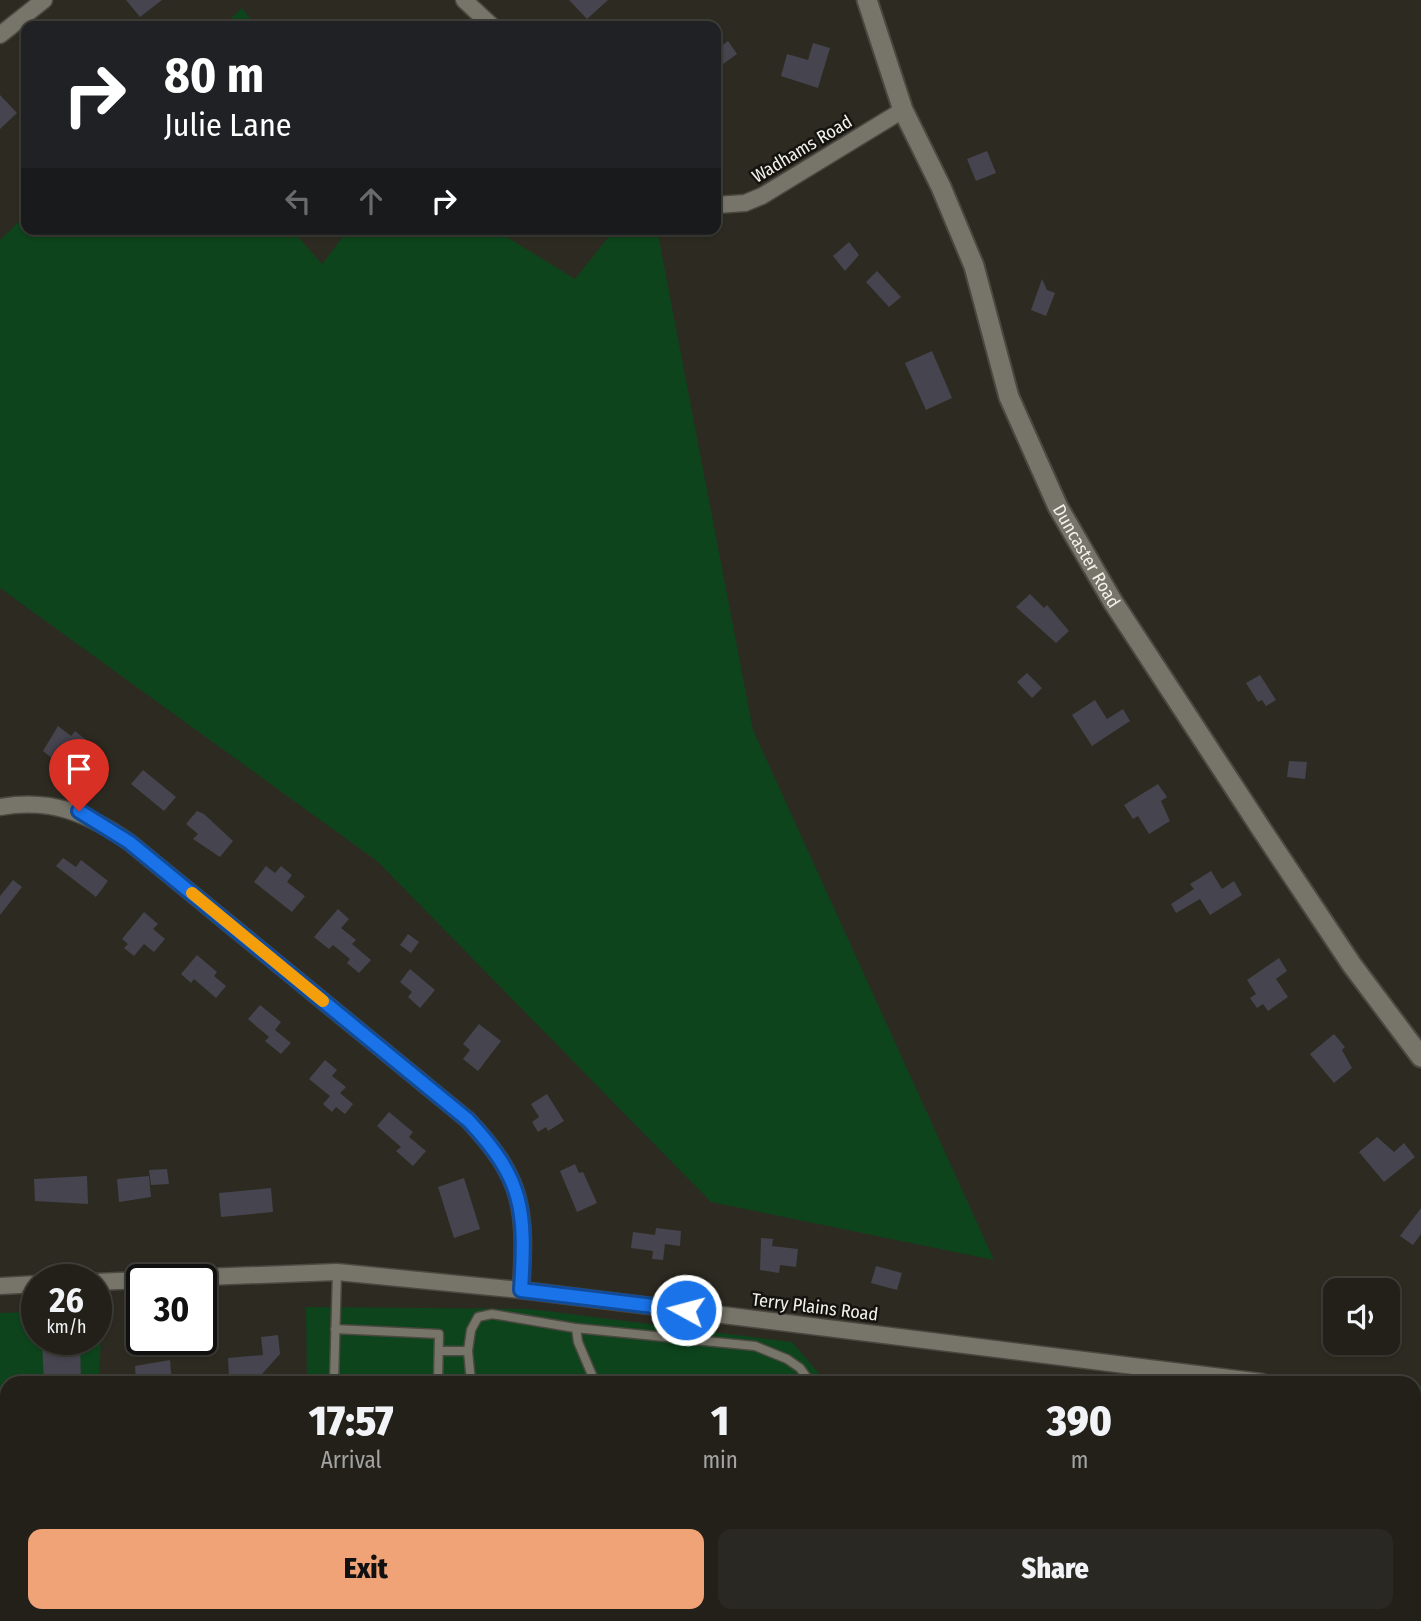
<!DOCTYPE html>
<html lang="en">
<head>
<meta charset="utf-8">
<style>
	body { margin:0; font-family:"Fira Sans Condensed",sans-serif; background:#2a2822; color:#f1f3f6; height:100vh; display:flex; flex-direction:column; font-size:26px; white-space:nowrap }
	* { box-sizing:border-box; margin:0 }
	p { font-size:23px; color:#a2a3a2 }
	.icon { flex:none; width:38px; height:38px; fill:none; stroke:currentColor; stroke-width:2; stroke-linecap:round; stroke-linejoin:round }
	.map { position:relative; flex:1; overflow:hidden }
	.details { position:absolute; left:0px; top:1376px; width:1421px; height:247px; display:flex; flex-direction:column; background:#222019; border-radius:21px 21px 0 0; box-shadow:0 2px 5px #0004,0 0 0 2px #3f3e38 }
	.details>* { flex:none }
	.top-card { position:absolute; left:21px; top:21px; width:700px; height:214px; border-radius:14px; box-shadow:0 2px 5px #0004,0 0 0 2px #3f3e38; background:#202124; color:#fff; overflow:hidden }
	.tools { position:absolute; left:1323px; top:1278px; display:grid; gap:14px }
	.tools a { display:grid; place-items:center; width:77px; height:77px; border-radius:14px; background:#222019; box-shadow:0 2px 5px #0004,0 0 0 2px #3f3e38; font-size:35px }
	.speed { position:absolute; left:21px; top:1264px; display:flex; gap:14px; font-size:35px; font-weight:700; text-align:center }
	.speed>* { display:grid; place-content:center; width:91px; height:91px; border-radius:50%; background:#222019; box-shadow:0 2px 5px #0004,0 0 0 2px #3f3e38; line-height:1 }
	.speed small { font-size:18px; font-weight:400 }
	.speed .limit { border:4px solid #111; border-radius:10px; background:#fff; color:#111 }
	.pin { position:absolute; display:grid; place-items:center; width:60px; height:60px; color:#fff; margin:-72px -30px; border-radius:50% 50% 50% 0; rotate:-45deg; box-shadow:0 0 7px #0007 }
	.pin .icon { rotate:45deg }
	.me { position:absolute; width:77px; margin:-38px; rotate:277deg; stroke-linejoin:round; filter:drop-shadow(0 0 5px #0008) }
	.turn { display:flex; align-items:center; gap:24px; height:147px; padding:0 28px; font-size:32px }
	.turn .icon { width:91px; height:91px; stroke-width:2.5 }
	.turn b { display:block; font-size:49px; line-height:60px }
	.lanes { display:flex; align-items:center; height:66px; padding:0 28px; background:#0003; justify-content:center; gap:35px; direction:ltr }
	.lanes .off { opacity:.35 }
	.eta { display:flex; justify-content:space-evenly; align-items:center; height:119px; text-align:center }
	.eta b { font-size:42px; font-weight:800; line-height:49px }
	.button { display:flex; gap:14px; margin-top:auto; padding:14px 28px }
	.button a { flex:1; height:80px; border-radius:14px; background:#efa377; color:#111; font-size:28px; font-weight:800; line-height:80px; text-align:center }
	.button a+a { background:#2a2822; color:#f1f3f6 }
	.map>svg:first-child { display:block }
</style>
</head>
<body>
<div class="map">
<svg width="1421" height="1621" viewBox="0 0 1421 1621">
	<rect width="100%" height="100%" fill="#2d2b21"/>
	<path fill="#0d441c" d="M 242,8 L 256,26 L 223,26 Z
		M 26,215 L 26,229 L 291,229 L 322,264 L 349,229 L 494,229 L 575,279 L 615,229 L 657,229 L 753,730 L 994,1260 L 711,1202 L 377,861 L 0,588 L 0,240 Z
		M 306,1307 L 530,1309 L 792,1342 L 826,1382 L 307,1382 Z
		M 96,1310 L 102,1310 L 99,1382 L 7,1382 L 7,1615 L 924,1615 L 927,1621 L 0,1621 L 0,1313 L 37,1312 L 37,1339 L 96,1339 Z"/>
	<path fill="#46444e" d="M 126,0 L 162,0 L 140,17 Z
		M 569,0 L 608,0 L 587,19 Z
		M 728,41 L 737,54 L 716,69 L 716,50 Z
		M 813,43 L 830,48 L 818,88 L 781,76 L 787,54 L 808,60 Z
		M 0,95 L 17,113 L 0,129 Z
		M 987,151 L 996,173 L 976,181 L 967,159 Z
		M 849,242 L 859,255 L 845,271 L 833,256 Z
		M 877,271 L 901,297 L 889,307 L 866,282 Z
		M 1042,279 L 1047,290 L 1055,293 L 1046,316 L 1031,310 Z
		M 932,351 L 952,398 L 926,410 L 905,363 Z
		M 1030,594 L 1044,608 L 1047,605 L 1069,631 L 1056,643 L 1016,607 Z
		M 1027,673 L 1042,688 L 1032,698 L 1017,682 Z
		M 1260,675 L 1276,700 L 1266,706 L 1262,700 L 1258,702 L 1246,683 Z
		M 1095,700 L 1107,719 L 1123,709 L 1130,721 L 1092,746 L 1072,715 Z
		M 58,726 L 71,736 L 75,731 L 100,751 L 92,761 L 81,753 L 73,763 L 64,756 L 62,759 L 57,755 L 54,760 L 43,751 Z
		M 1289,761 L 1307,762 L 1305,779 L 1287,777 Z
		M 143,770 L 176,797 L 164,811 L 131,784 Z
		M 1158,784 L 1167,797 L 1161,801 L 1170,821 L 1149,834 L 1138,816 L 1133,819 L 1124,805 Z
		M 197,811 L 204,814 L 233,841 L 220,857 L 193,839 L 198,834 L 186,824 Z
		M 63,858 L 76,867 L 81,860 L 108,881 L 96,897 L 56,866 Z
		M 266,866 L 275,873 L 281,866 L 292,875 L 287,882 L 305,896 L 292,912 L 254,882 Z
		M 1211,871 L 1222,889 L 1234,881 L 1242,895 L 1210,915 L 1200,899 L 1176,913 L 1171,904 L 1194,889 L 1190,884 Z
		M 13,880 L 22,887 L 0,915 L 0,896 Z
		M 338,909 L 349,919 L 341,928 L 356,940 L 352,944 L 371,960 L 359,973 L 347,963 L 350,959 L 333,945 L 329,949 L 314,937 Z
		M 144,912 L 158,924 L 153,929 L 165,939 L 154,952 L 144,944 L 134,956 L 124,948 L 128,944 L 122,939 Z
		M 408,934 L 419,942 L 411,953 L 400,945 Z
		M 197,955 L 217,972 L 214,976 L 226,986 L 216,998 L 194,979 L 191,983 L 181,974 Z
		M 1279,958 L 1287,971 L 1276,979 L 1288,997 L 1268,1011 L 1263,1004 L 1257,1008 L 1250,998 L 1256,994 L 1247,980 Z
		M 410,969 L 435,990 L 420,1008 L 408,997 L 412,992 L 400,982 Z
		M 260,1005 L 281,1022 L 275,1030 L 291,1043 L 281,1054 L 265,1041 L 269,1037 L 248,1019 Z
		M 479,1024 L 501,1041 L 478,1071 L 463,1059 L 470,1050 L 463,1044 Z
		M 1334,1034 L 1345,1047 L 1342,1050 L 1352,1068 L 1334,1083 L 1310,1054 Z
		M 325,1060 L 337,1070 L 332,1076 L 346,1087 L 340,1093 L 353,1104 L 345,1114 L 336,1107 L 332,1112 L 323,1104 L 330,1096 L 309,1079 Z
		M 547,1094 L 564,1121 L 548,1131 L 546,1127 L 538,1132 L 532,1122 L 539,1117 L 531,1104 Z
		M 389,1112 L 413,1132 L 409,1137 L 426,1151 L 413,1166 L 396,1151 L 401,1147 L 377,1126 Z
		M 1377,1137 L 1394,1152 L 1404,1143 L 1415,1157 L 1384,1182 L 1359,1152 Z
		M 575,1164 L 579,1173 L 583,1172 L 597,1203 L 577,1212 L 560,1171 Z
		M 167,1169 L 169,1184 L 151,1185 L 149,1170 Z
		M 87,1176 L 88,1204 L 35,1201 L 34,1179 Z
		M 149,1176 L 151,1197 L 119,1202 L 117,1179 Z
		M 464,1178 L 480,1229 L 454,1238 L 438,1187 Z
		M 271,1188 L 273,1212 L 221,1217 L 219,1193 Z
		M 1421,1208 L 1421,1234 L 1413,1245 L 1400,1236 Z
		M 656,1228 L 681,1231 L 680,1246 L 665,1244 L 663,1260 L 652,1259 L 653,1251 L 631,1248 L 633,1232 L 655,1235 Z
		M 761,1238 L 773,1239 L 772,1246 L 798,1249 L 796,1267 L 780,1265 L 779,1273 L 760,1270 Z
		M 876,1266 L 902,1273 L 897,1290 L 871,1283 Z
		M 278,1335 L 280,1354 L 262,1374 L 229,1377 L 228,1358 L 263,1355 L 261,1337 Z
		M 80,1341 L 81,1382 L 44,1382 L 42,1343 Z
		M 170,1360 L 172,1382 L 136,1381 L 135,1366 Z"/>
	<g fill="none" stroke-linecap="round" stroke-linejoin="round">
		<g stroke="#4a4840" stroke-width="11">
			<path id="service" d="M 576,1328 L 578,1342 L 595,1382
				M 335,1329 L 439,1334 L 438,1382
				M 439,1351 L 468,1351 L 471,1382
				M 468,1351 L 471,1330 L 478,1317 L 492,1314 L 575,1328 L 755,1346 L 787,1359 L 800,1368 L 810,1382
				M 334,1382 L 337,1272
				M 0,1413 L 7,1417
				M 0,1518 L 7,1523
				M 119,1615 L 125,1621
				M 494,1615 L 495,1621
				M 621,1615 L 623,1621
				M 901,1615 L 904,1621"/>
		</g>
		<g stroke="#4a4840" stroke-width="19">
			<path id="minor" d="M 464,0 L 492,26
				M 0,35 L 44,0
				M 716,205 L 745,203 L 762,196 L 903,110
				M 0,807 C 51,798 87,813 129,842 L 468,1120 C 524,1180 526,1209 521,1290
				M 153,1279 L 337,1272 L 521,1290 L 1262,1382
				M 96,1282 L 142,1280
				M 0,1286 L 37,1284
				M 1414,1405 L 1421,1406"/>
		</g>
		<g stroke="#4a4840" stroke-width="23">
			<g id="tertiary">
				<path id="s1" d="M 867,0 L 903,110 L 941,187 L 974,266 L 1009,397 L 1058,507 L 1113,602 L 1262,830 L 1352,965 L 1421,1057"/>
			</g>
		</g>
		<use href="#service" stroke="#777569" stroke-width="8"/>
		<use href="#minor" stroke="#777569" stroke-width="16"/>
		<use href="#tertiary" stroke="#777569" stroke-width="19"/>
	</g>
	<g fill="none" stroke-linecap="round" stroke-linejoin="round">
		<g stroke="#114b97" stroke-width="18">
			<path id="route" d="M 79,811 L 129,842 L 468,1120 C 524,1180 526,1210 521,1290 L 686,1310"/>
		</g>
		<use href="#route" stroke="#1a73e8" stroke-width="12"/>
		<path stroke="#f59e0b" stroke-width="12" d="M 192,893 L 323,1001"/>
	</g>
	<g text-anchor="middle" dominant-baseline="central" stroke-width="5" stroke-linejoin="round" paint-order="stroke">
		<g font-size="18" fill="#f2f1ea" stroke="#14130f">
			<text transform="translate(802 149) rotate(-31)">Wadhams Road</text>
			<text stroke="none"><textPath href="#s1" startOffset="600">Duncaster Road</textPath></text>
			<text transform="translate(815 1307) rotate(7)">Terry Plains Road</text>
		</g>
	</g>
</svg>
<div class="tools">
<a><svg class="icon" aria-label="sound" viewBox="0 0 24 24"><path d="M4 9h4l5-4v14l-5-4H4zM17 9q2 3 0 6"/></svg></a>
</div>
<div class="speed"><div>26<small>km/h</small></div><div class="limit">30</div></div>
<div class="pin" style="left:79px;top:811px;background:#d93025"><svg class="icon" aria-label="arrive" viewBox="0 0 24 24"><path d="M6 21V4h12l-3 4 3 4H6"/></svg></div>
<svg class="me" style="left:686px;top:1310px" viewBox="-20 -20 40 40"><circle r="17" fill="#1a73e8" stroke="#fff" stroke-width="3"/><path d="M0-11L8 9 0 5-8 9z" fill="#fff"/></svg>
<div class="top-card">
<div class="turn"><svg class="icon" aria-label="right" viewBox="0 0 24 24"><path d="M7 20v-9h11M14 6l5 5-5 5"/></svg><div><b>80 m</b>Julie Lane</div></div>
<div class="lanes"><svg class="icon off" aria-label="left" viewBox="0 0 24 24"><path d="M17 20v-9H6M10 6l-5 5 5 5"/></svg><svg class="icon off" aria-label="ahead" viewBox="0 0 24 24"><path d="M12 20V5M6 11l6-6 6 6"/></svg><svg class="icon" aria-label="right" viewBox="0 0 24 24"><path d="M7 20v-9h11M14 6l5 5-5 5"/></svg></div>
</div>
<section class="details">
<div class="eta">
<div><b>17:57</b><p>Arrival</p></div>
<div><b>1</b><p>min</p></div>
<div><b>390</b><p>m</p></div>
</div>
<div class="button"><a>Exit</a><a>Share</a></div>
</section>
</div>
</body>
</html>
